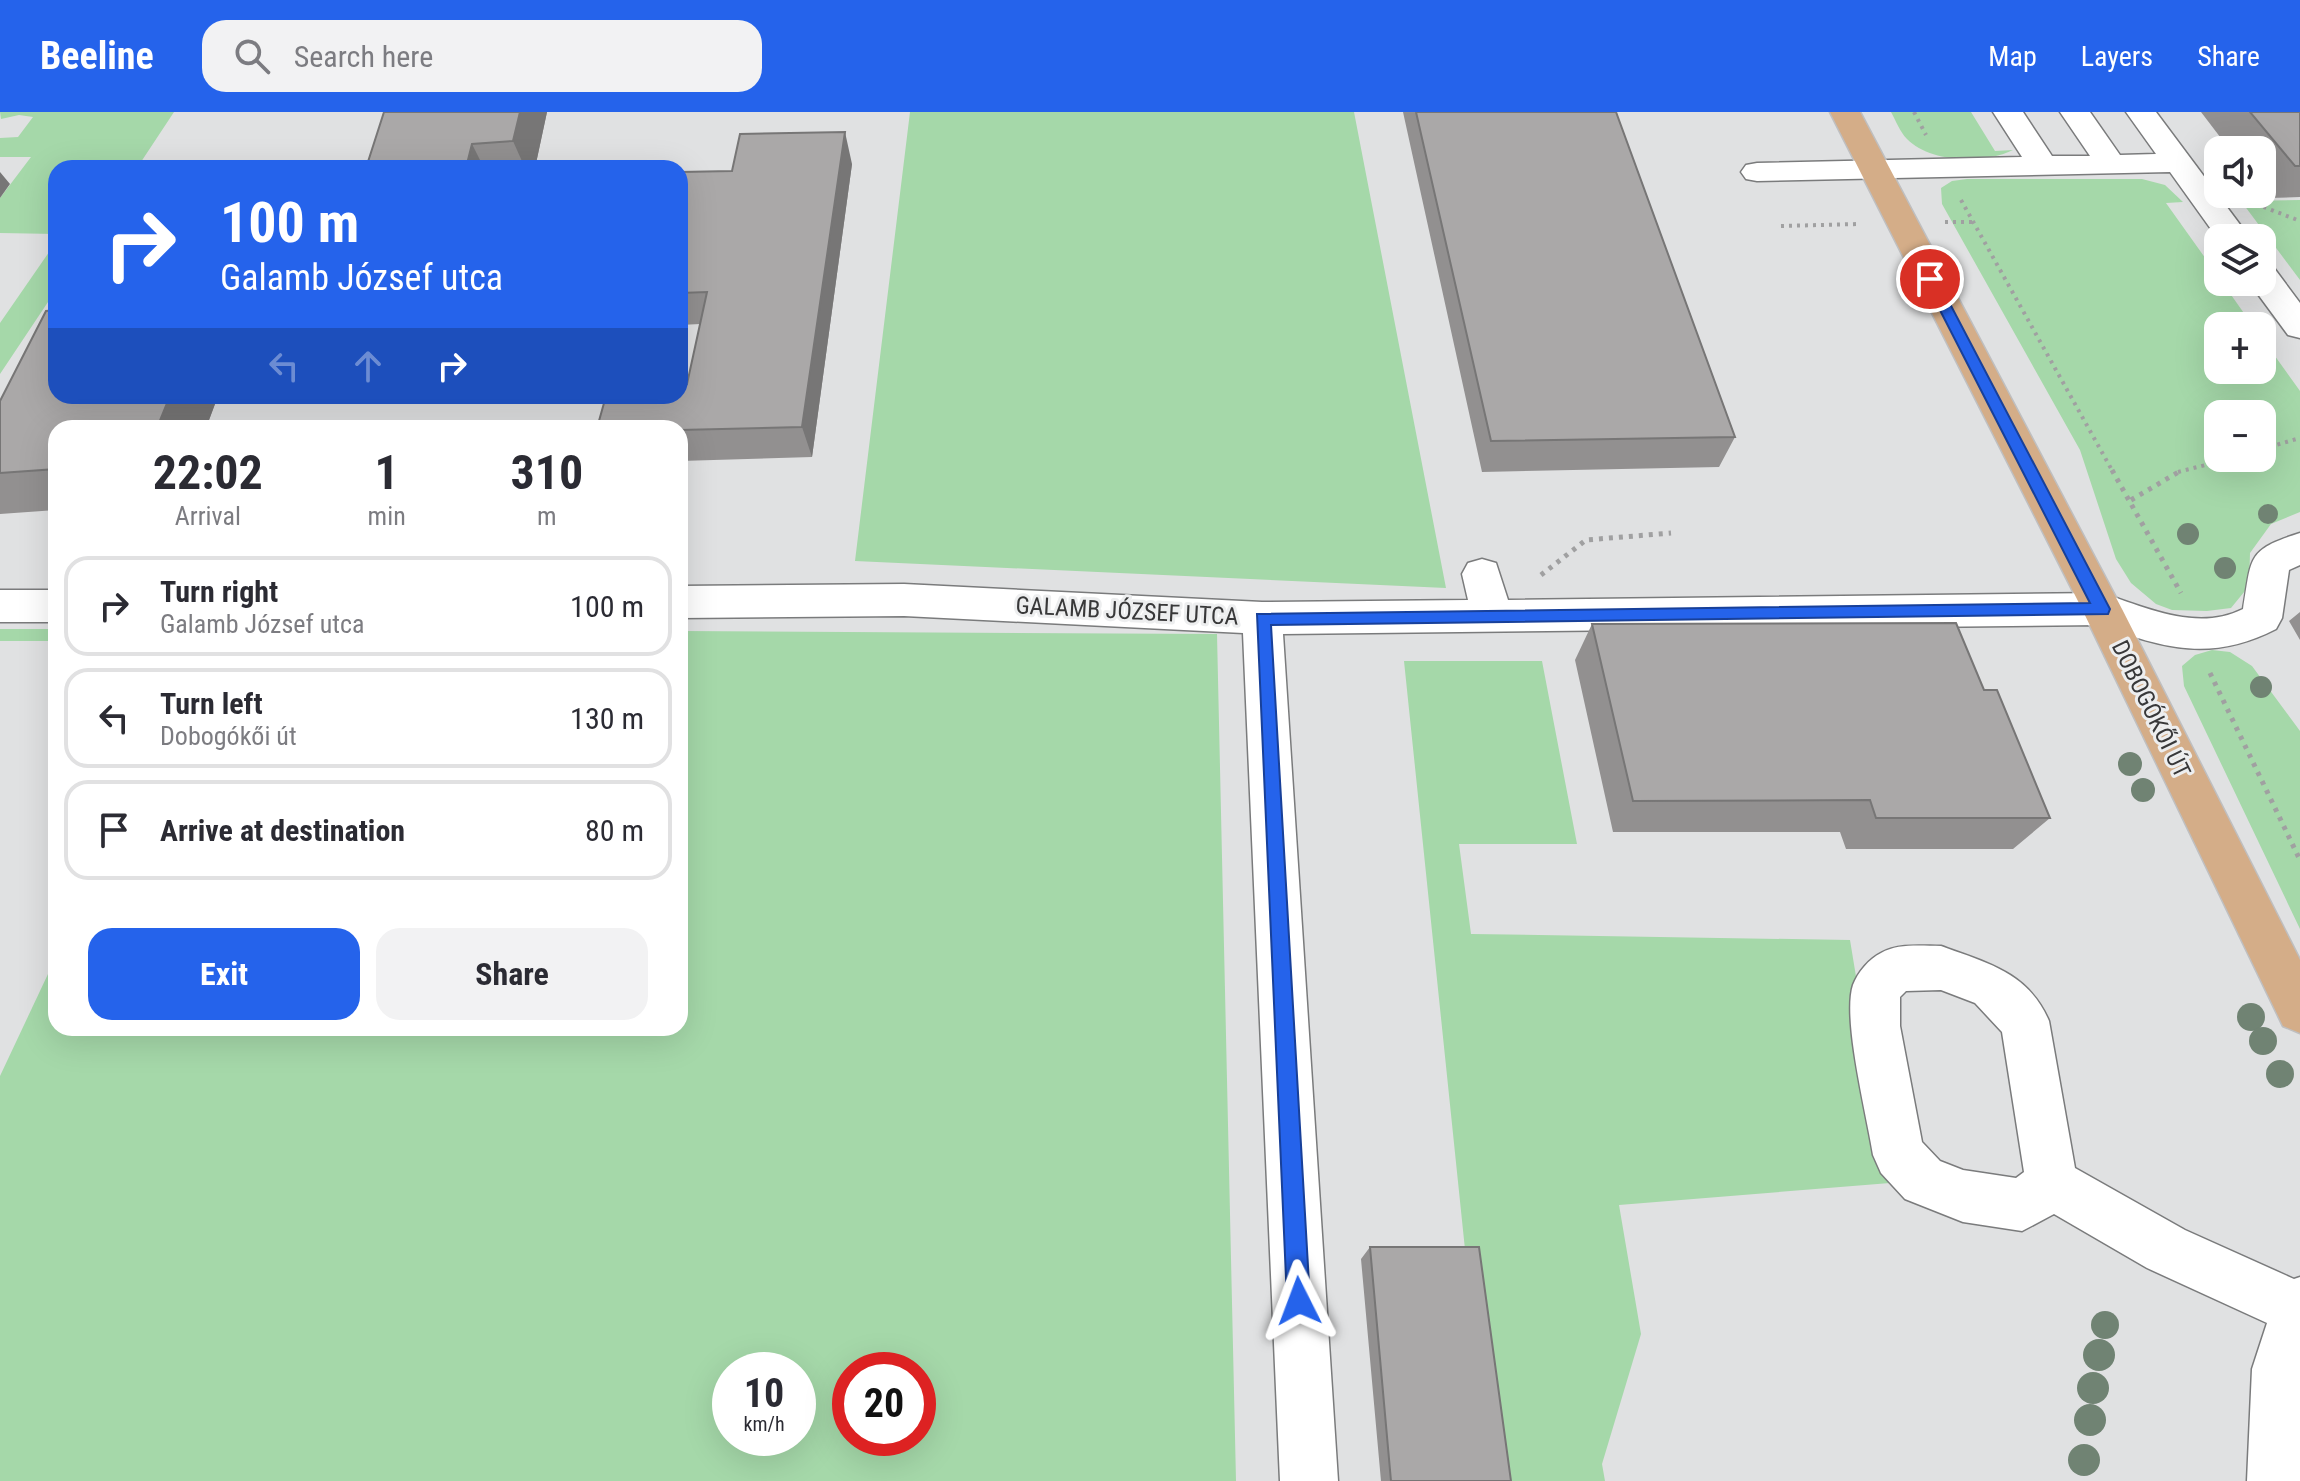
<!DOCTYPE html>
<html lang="en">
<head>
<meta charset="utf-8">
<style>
	body { margin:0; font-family:"Roboto Condensed",sans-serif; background:#f2f2f3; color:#2b2b33; height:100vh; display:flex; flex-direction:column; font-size:30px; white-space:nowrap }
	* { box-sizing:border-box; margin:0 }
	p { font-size:26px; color:#7c7c81 }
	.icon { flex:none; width:44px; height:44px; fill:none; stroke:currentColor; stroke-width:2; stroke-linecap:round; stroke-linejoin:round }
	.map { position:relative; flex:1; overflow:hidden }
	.sheet { position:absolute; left:48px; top:308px; width:640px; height:616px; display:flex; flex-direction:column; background:#fff; border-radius:24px; box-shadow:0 8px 32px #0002 }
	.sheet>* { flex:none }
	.hud { position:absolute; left:48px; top:48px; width:640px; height:244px; border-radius:24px; box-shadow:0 8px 32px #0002; background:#2563eb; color:#fff; overflow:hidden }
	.controls { position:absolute; left:2204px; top:24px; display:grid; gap:16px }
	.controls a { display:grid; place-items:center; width:72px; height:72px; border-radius:16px; background:#fff; box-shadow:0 8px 32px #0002; font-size:40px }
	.speed { position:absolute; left:712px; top:1240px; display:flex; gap:16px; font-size:40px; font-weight:700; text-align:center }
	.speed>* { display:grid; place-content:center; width:104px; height:104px; border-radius:50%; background:#fff; box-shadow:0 8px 32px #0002; line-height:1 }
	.speed small { font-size:20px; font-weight:400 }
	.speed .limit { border:12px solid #d22; background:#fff; color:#111 }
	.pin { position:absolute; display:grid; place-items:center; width:68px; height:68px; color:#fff; margin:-34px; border:4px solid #fff; border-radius:50%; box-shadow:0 2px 8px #0007 }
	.me { position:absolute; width:88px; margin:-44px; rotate:357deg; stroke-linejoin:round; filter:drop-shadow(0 0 6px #0008) }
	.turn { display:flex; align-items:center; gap:28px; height:168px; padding:0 40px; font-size:36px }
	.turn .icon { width:104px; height:104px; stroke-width:2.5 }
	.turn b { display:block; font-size:56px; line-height:68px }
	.lanes { display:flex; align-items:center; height:76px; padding:0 40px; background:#0003; justify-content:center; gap:40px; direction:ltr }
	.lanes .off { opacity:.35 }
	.eta { display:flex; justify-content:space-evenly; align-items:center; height:136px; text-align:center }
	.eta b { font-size:48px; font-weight:700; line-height:56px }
	.action { display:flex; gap:16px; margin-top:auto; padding:16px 40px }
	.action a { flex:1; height:92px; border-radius:24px; background:#2563eb; color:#fff; font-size:32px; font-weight:700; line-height:92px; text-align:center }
	.action a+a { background:#f2f2f3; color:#2b2b33 }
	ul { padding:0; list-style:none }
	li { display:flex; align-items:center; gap:24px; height:100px; margin:0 16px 12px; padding:0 24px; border:4px solid #e1e1e2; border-radius:24px }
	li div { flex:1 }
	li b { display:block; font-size:30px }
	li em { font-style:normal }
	header { display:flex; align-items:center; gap:48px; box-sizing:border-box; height:112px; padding:0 40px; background:#2563eb; color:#fff }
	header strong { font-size:38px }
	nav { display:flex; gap:44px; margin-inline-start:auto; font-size:28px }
	.search { width:560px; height:72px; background:#f2f2f3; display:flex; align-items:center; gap:20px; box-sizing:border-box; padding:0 28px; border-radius:24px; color:#7c7c81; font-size:30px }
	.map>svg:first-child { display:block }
</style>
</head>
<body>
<header>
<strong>Beeline</strong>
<div class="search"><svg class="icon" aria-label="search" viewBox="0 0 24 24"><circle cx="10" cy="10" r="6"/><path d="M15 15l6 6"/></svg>Search here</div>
<nav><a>Map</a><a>Layers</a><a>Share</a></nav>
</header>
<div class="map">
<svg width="2300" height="1369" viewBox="0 0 2300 1369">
	<rect width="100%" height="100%" fill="#e0e1e2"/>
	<path fill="#a5d8a9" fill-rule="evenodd" d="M 0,0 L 174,0 L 137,56 L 56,56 L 56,122 L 0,121 L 0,86 L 31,45 L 0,45 L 0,26 L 18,25 L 33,5 L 19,3 L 1,7 Z
		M 910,0 L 1354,0 L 1446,476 L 855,449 Z
		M 1891,0 L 1971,0 L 1995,39 L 2013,38 C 1985,52 1930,51 1907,27 C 1900,20 1896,9 1891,0 Z
		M 1967,67 L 2142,67 L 2165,73 L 2183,90 L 2166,91 L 2218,164 L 2218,170 L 2222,170 L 2253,214 L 2218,214 L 2218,258 L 2262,258 L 2262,226 L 2300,279 L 2300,400 L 2271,412 L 2250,441 L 2249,474 L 2231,496 L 2207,499 L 2172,498 L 2156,492 L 2131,471 L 2116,447 L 2080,338 L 1942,92 L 1941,76 L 1952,69 ZM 2218,302 L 2262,302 L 2262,346 L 2218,346 Z
		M 2300,88 L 2300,168 L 2241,89 Z
		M 56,130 L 56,178 L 0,262 L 0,211 Z
		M 0,517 L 56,517 L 56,529 L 0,529 Z
		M 680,519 L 1217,522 L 1236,1369 L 0,1369 L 0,964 L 56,845 L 56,916 L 680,916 ZM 798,1258 L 798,1326 L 730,1326 L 730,1258 ZM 918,1258 L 918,1326 L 850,1326 L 850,1258 Z
		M 2212,538 L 2230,540 L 2252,554 L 2300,619 L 2300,817 L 2184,574 L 2182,554 L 2195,543 Z
		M 1404,549 L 1542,549 L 1577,732 L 1459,732 L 1471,822 L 1850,828 L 1890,1071 L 1619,1093 L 1641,1222 L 1602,1352 L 1605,1369 L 1495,1369 L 1466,1147 Z"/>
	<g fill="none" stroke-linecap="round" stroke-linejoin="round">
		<g stroke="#7a7b7c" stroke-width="3">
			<path id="minor" d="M 1993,0 L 2023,0 L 2052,44 L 2090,44 L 2060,0 L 2090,0 L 2120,43 L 2156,42 L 2126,0 L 2156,0 L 2250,126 L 2218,127 L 2170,60 L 1757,69 L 1746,67 L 1741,60 L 1746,53 L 1757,51 L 2022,45 Z
				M 2262,153 L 2274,156 L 2300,191 L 2300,226 L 2288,223 L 2249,170 L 2262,170 Z
				M 2300,421 L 2300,453 L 2289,458 L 2282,506 L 2276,517 C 2212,550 2165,537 2100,513 L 1283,522 L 1338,1369 L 1280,1369 L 1243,521 L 904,504 L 680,506 L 680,474 L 904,472 L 1262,490 L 1468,488 L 1462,462 L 1468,451 L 1482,447 L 1496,451 L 1508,488 L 2102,481 C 2147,496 2198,520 2243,497 C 2252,445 2246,438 2300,421 Z
				M 0,478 L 56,478 L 56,510 L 0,510 Z
				M 1941,834 C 1987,851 2028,860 2049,909 L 2075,1056 L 2185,1118 L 2294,1167 L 2300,1165 L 2300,1369 L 2247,1369 L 2252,1257 L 2267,1211 L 2147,1156 L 2054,1102 L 2022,1119 L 1963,1110 L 1905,1087 L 1881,1061 L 1873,1043 C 1867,1004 1842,907 1853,873 C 1858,860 1869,847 1881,841 C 1898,831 1922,834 1941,834 ZM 1941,878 L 1975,891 L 2002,920 L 2024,1060 L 2016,1066 L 1963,1058 L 1940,1049 L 1922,1030 L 1900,914 L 1900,885 L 1906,879 Z"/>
		</g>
		<g stroke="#bfbfc0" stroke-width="3">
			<path id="major" d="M 1830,0 L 1860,0 L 2122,497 L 2300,848 L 2300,921 L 2283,914 L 2082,497 Z"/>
		</g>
		<path stroke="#a0a0a1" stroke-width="4" stroke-dasharray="3 5" stroke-linecap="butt" d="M 1914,0 L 1926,23
			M 1961,88 L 2113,360
			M 2256,92 L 2300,109
			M 1945,110 L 1972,110
			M 1781,114 L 1859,112
			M 2262,337 L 2300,326
			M 2178,360 L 2233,346"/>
		<path stroke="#a0a0a1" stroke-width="5" stroke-dasharray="4 6" stroke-linecap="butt" d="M 2112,358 L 2181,481
			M 2131,388 L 2182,358
			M 1541,463 L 1586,428 L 1671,421
			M 2210,561 L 2300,748"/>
		<use href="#minor" fill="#fff" fill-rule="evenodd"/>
		<use href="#major" fill="#d4ad88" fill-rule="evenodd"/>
	</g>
	<g fill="#708373">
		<circle cx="2268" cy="402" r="10"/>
		<circle cx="2188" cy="422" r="11"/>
		<circle cx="2225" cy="456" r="11"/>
		<circle cx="2261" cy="575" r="11"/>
		<circle cx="2130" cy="652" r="12"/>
		<circle cx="2143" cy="678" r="12"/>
		<circle cx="2251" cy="905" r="14"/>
		<circle cx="2263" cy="929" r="14"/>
		<circle cx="2280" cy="962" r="14"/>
		<circle cx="2105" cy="1213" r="14"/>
		<circle cx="2099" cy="1243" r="16"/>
		<circle cx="2093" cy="1276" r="16"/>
		<circle cx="2090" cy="1308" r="16"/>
		<circle cx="2084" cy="1348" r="16"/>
	</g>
	<path fill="#929090" d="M 384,0 L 547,0 L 535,56 L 366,56 Z
		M 1403,0 L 1616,0 L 1735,325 L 1719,355 L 1482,360 Z
		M 2201,0 L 2300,0 L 2300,85 L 2268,86 L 2262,78 L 2262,38 L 2230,38 Z
		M 852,52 L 812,345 L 680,349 L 680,316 L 687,272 L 700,212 L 680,213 L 680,60 L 732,59 Z
		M 218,284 L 206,316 L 56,316 L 56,398 L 0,402 L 0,289 Z
		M 2300,500 L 2300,528 L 2289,509 Z
		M 1592,512 L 1984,578 L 2050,706 L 2013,737 L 1846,737 L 1840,720 L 1613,720 L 1575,548 Z
		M 1370,1135 L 1511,1369 L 1381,1369 L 1361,1147 Z"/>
	<path fill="#777676" d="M 520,0 L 547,0 L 535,56 L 525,56 L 513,29 Z
		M 845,20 L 852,52 L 812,345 L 802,315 Z
		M 472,32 L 484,56 L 466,56 Z
		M 0,60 L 10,72 L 0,86 Z
		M 170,284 L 218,284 L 206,316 L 157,316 Z"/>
	<path fill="#aaa8a8" stroke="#777676" stroke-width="2" d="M 384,0 L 520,0 L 513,29 L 472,32 L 466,56 L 366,56 Z
		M 1416,0 L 1616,0 L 1735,325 L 1491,329 Z
		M 2250,0 L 2300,0 L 2300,54 L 2295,54 Z
		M 845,20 L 802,315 L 680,318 L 680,316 L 597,316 L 606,284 L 680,284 L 680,272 L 687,272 L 707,180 L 680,181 L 680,60 L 732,59 L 740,22 Z
		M 56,198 L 56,284 L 170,284 L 157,316 L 56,316 L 56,357 L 0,361 L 0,289 L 46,199 Z
		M 1956,511 L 1984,578 L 1997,578 L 2050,706 L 1876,706 L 1870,688 L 1633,689 L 1592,512 Z
		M 1370,1135 L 1479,1135 L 1511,1369 L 1391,1369 Z"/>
	<path fill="#2563eb" stroke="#184099" stroke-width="2" d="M 1926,163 L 1937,167 L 2110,497 L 2108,502 L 1271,513 L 1310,1189 L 1307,1197 L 1299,1201 L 1291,1197 L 1287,1189 L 1257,502 L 2090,491 L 1924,167 Z"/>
	<g text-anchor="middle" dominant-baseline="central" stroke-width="6" stroke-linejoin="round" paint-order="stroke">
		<g font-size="24" fill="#383839" stroke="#edeeef">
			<text transform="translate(1127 499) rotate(3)">GALAMB JÓZSEF UTCA</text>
			<text transform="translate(2151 597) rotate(64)">DOBOGÓKŐI ÚT</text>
		</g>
	</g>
</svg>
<div class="controls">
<a><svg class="icon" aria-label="sound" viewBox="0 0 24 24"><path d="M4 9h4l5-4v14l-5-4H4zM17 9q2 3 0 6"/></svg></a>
<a><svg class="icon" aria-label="layers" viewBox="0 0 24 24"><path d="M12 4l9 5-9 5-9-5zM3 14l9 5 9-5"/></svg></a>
<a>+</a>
<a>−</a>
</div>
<div class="speed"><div>10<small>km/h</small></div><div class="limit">20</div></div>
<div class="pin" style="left:1930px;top:167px;background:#d93025"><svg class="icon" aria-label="arrive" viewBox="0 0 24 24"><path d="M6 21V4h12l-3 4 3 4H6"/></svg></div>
<svg class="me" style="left:1299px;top:1189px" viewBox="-20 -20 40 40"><path d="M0-17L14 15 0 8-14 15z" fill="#2563eb" stroke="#fff" stroke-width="4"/></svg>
<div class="hud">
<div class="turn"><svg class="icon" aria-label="right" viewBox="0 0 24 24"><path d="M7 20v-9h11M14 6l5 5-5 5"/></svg><div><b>100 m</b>Galamb József utca</div></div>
<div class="lanes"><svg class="icon off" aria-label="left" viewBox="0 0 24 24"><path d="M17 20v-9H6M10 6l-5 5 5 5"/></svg><svg class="icon off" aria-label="ahead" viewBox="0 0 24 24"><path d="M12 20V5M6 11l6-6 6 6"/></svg><svg class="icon" aria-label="right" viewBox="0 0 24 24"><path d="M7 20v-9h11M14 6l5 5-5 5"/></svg></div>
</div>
<section class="sheet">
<div class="eta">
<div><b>22:02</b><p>Arrival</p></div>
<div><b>1</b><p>min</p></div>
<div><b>310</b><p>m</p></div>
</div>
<ul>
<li><svg class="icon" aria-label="right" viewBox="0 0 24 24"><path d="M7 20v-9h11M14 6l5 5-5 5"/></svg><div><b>Turn right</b><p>Galamb József utca</p></div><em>100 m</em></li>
<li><svg class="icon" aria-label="left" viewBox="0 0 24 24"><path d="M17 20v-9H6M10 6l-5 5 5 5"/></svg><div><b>Turn left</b><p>Dobogókői út</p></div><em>130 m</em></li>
<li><svg class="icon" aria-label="arrive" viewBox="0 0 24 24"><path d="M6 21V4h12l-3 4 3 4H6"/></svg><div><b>Arrive at destination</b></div><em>80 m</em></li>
</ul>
<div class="action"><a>Exit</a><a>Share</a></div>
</section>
</div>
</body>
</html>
